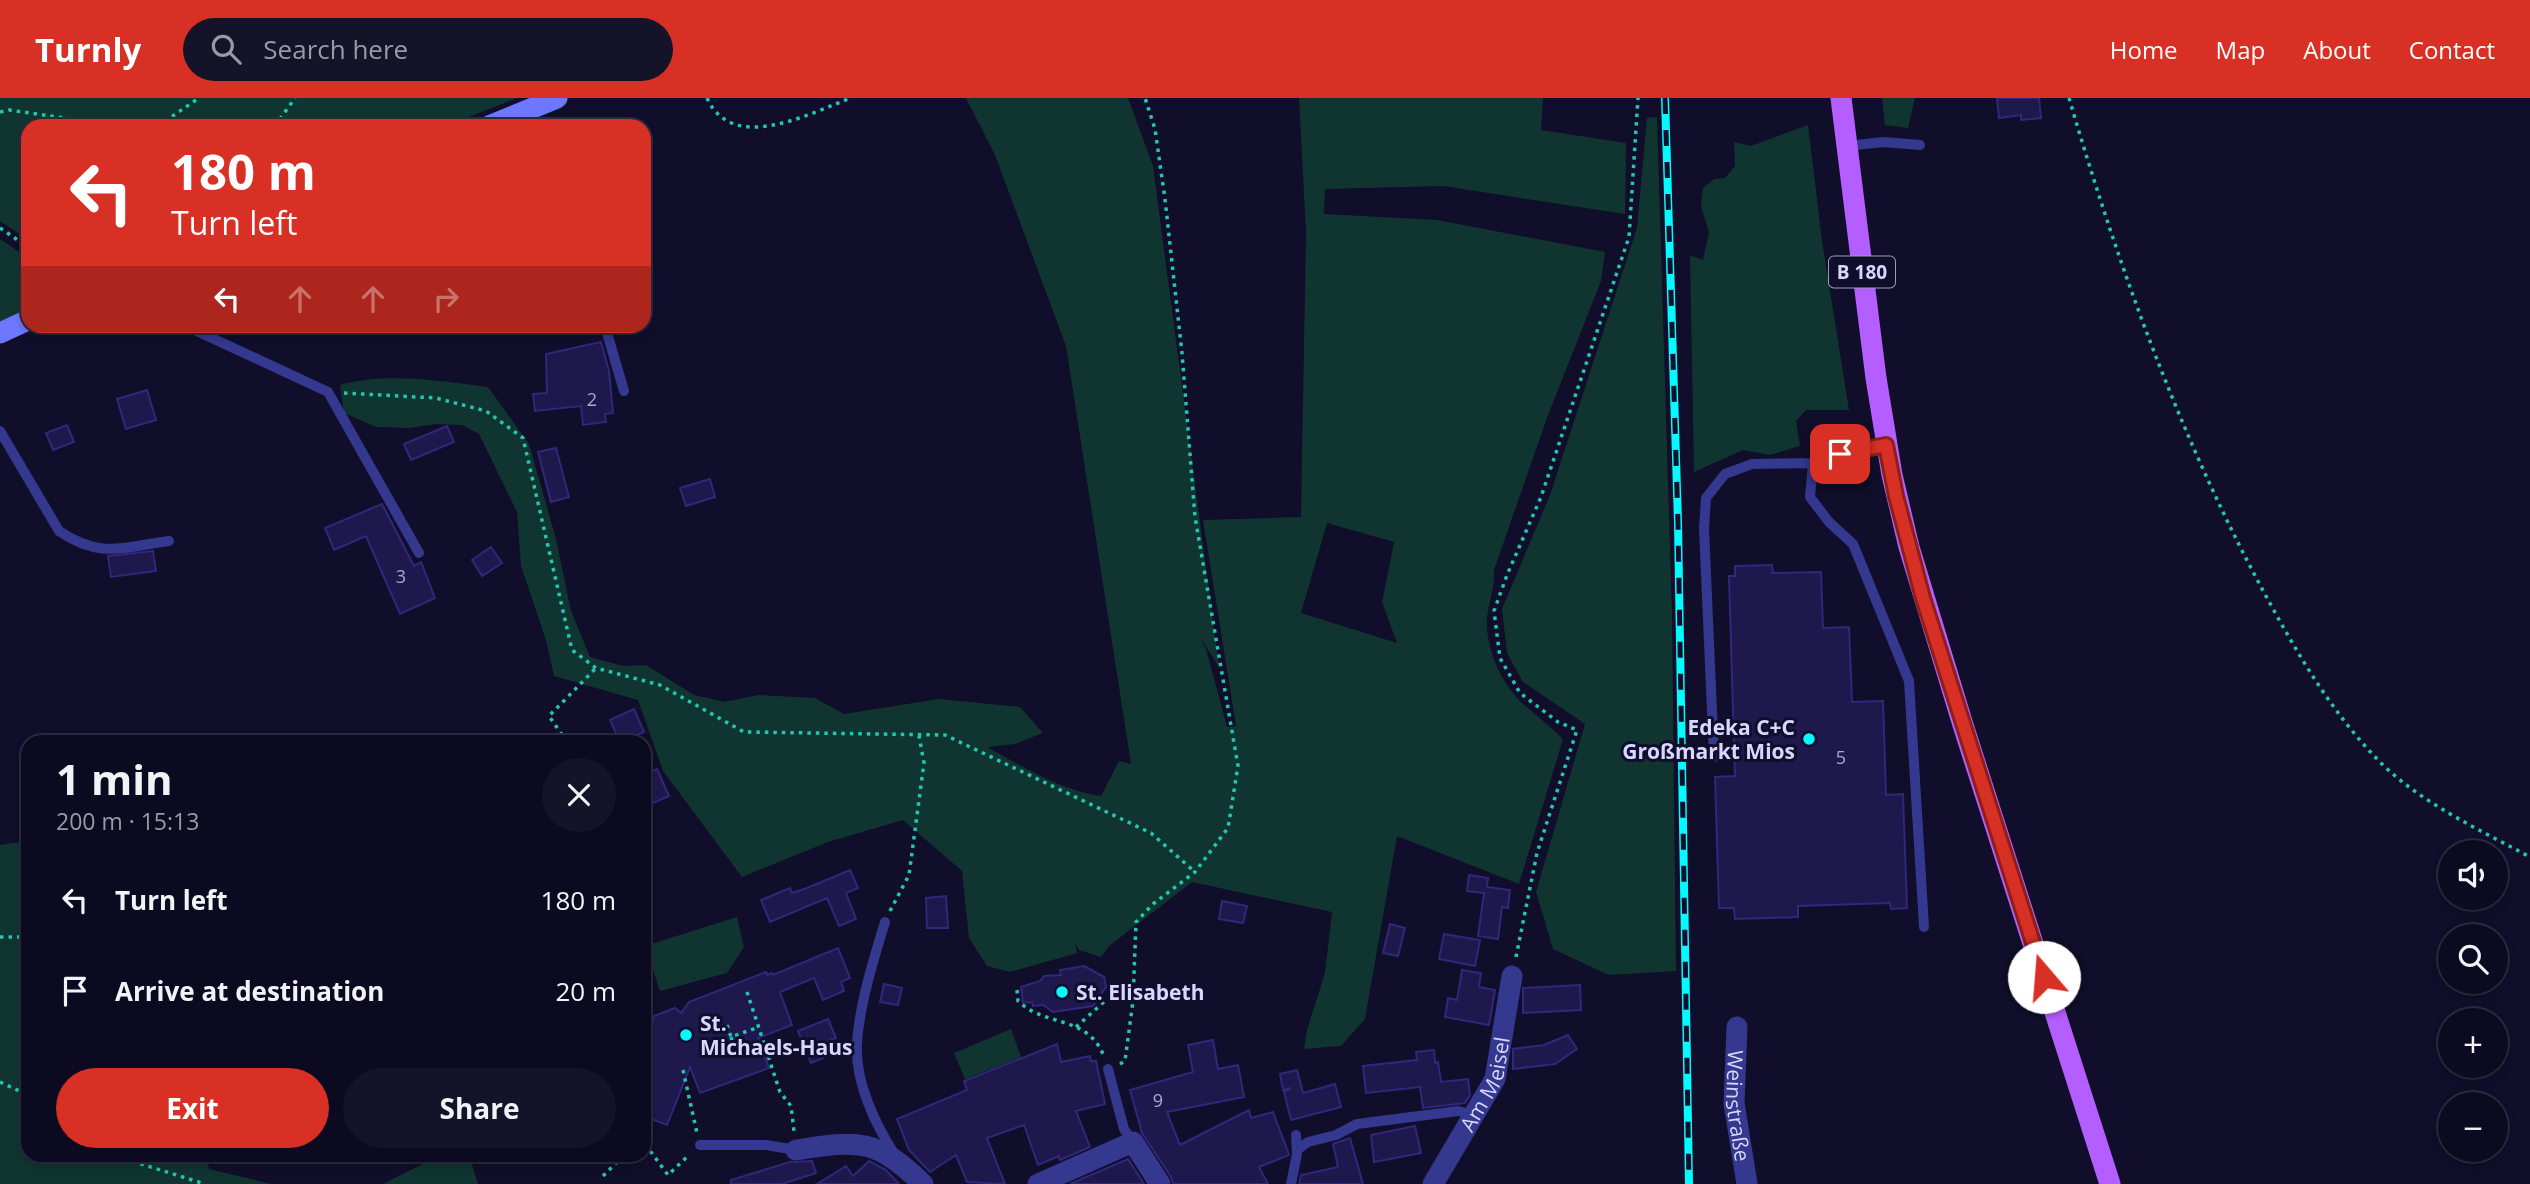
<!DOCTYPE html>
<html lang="en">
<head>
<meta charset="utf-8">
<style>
	body { margin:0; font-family:"Open Sans",sans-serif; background:#151329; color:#f1f3f6; height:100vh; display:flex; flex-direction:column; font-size:26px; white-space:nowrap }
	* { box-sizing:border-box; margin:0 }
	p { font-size:23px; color:#9a9aa5 }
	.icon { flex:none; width:38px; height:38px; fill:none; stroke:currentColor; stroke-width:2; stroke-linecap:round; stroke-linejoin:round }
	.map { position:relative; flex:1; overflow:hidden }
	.details { position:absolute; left:21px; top:637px; width:630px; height:427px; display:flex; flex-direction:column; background:#0c0a20; border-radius:21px; box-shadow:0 4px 10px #0003,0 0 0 2px #2c2b3e }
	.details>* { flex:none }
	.top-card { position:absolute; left:21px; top:21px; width:630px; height:214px; border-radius:21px; box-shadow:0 4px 10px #0003,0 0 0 2px #2c2b3e; background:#d93025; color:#fff; overflow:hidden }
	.controls { position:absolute; left:2438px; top:742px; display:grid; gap:14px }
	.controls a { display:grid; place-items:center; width:70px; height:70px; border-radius:50%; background:#0c0a20; box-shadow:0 4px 10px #0003,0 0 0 2px #2c2b3e; font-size:35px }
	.pin { position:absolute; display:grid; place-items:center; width:60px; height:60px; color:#fff; margin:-30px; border-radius:14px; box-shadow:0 4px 10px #0006 }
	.me { position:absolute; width:77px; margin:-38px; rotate:342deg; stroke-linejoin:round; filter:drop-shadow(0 0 5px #0008) }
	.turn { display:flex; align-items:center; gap:24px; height:147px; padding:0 35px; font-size:32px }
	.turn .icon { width:91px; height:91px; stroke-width:2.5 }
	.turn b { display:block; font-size:49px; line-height:60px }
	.lanes { display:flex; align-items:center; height:66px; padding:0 35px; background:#0003; justify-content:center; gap:35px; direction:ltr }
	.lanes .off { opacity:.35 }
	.round { display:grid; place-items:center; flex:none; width:74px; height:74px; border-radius:37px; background:#151329 }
	.overview { display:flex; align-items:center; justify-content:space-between; height:119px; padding:0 35px }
	h1 { font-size:42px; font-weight:700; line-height:52px }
	.primary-button { display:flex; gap:14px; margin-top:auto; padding:14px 35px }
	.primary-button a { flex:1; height:80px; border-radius:42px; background:#d93025; color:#fff; font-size:28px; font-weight:700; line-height:80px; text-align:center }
	.primary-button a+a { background:#151329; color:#f1f3f6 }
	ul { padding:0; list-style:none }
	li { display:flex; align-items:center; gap:21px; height:91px; padding:0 35px }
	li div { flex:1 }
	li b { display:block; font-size:26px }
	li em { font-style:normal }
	header { display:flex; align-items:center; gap:42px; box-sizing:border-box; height:98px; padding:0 35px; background:#d93025; color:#fff }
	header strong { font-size:33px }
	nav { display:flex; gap:38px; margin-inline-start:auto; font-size:24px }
	.search { width:490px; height:63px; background:#151329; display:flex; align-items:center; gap:18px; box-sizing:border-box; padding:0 24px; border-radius:38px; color:#9a9aa5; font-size:26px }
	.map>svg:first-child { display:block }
</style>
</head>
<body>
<header>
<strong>Turnly</strong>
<div class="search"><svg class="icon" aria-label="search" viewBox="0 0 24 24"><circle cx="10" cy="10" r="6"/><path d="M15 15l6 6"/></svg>Search here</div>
<nav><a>Home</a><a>Map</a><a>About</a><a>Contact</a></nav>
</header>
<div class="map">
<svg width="2530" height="1086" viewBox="0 0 2530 1086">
	<rect width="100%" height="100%" fill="#100e2a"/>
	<path fill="#103530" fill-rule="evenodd" d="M 0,0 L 517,0 L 446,28 L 28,28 L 28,142 L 0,123 Z
		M 966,0 L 1128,0 L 1153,68 L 1219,569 L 1200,539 L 1206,551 L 1227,629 L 1236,628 L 1203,422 L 1301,419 L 1306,134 L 1299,0 L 1543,0 L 1541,32 L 1626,45 L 1625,116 L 1443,88 L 1325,91 L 1324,116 L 1437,122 L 1605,154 L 1601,183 L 1548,317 L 1494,472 C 1495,489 1489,503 1487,520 C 1485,549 1501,585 1522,605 C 1535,617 1550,628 1563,641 L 1519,786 L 1397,738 L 1365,921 L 1341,948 L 1304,951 L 1307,932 L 1325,875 L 1332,814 L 1192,784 L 1109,848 L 1101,859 L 1079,852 L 1075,844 L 1077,855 L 1010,874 L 987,868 L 969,840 L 962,773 L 903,722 L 828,744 L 742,779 L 663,673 L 638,602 L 554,578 L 546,542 L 521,468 L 517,414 L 479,336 L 462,327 L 436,326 L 409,330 L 376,329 L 344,315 L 340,287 C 388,274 439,283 488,289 L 529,346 L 556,441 L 571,513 L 590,559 L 623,568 L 646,567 L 694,597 L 725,604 L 758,597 L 815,600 L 844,616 L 939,601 L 1020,609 L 1043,635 L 1015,646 L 987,649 C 1022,668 1061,693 1101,698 L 1119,663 L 1131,666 L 1066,248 L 995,57 ZM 1327,425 L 1394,444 L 1382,504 L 1397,545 L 1301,515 Z
		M 1882,0 L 1915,0 L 1908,30 L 1885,27 Z
		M 1657,19 L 1672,517 L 1676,873 L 1609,877 L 1553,851 L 1536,794 L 1585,626 L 1523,584 L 1507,555 L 1502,511 L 1550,397 L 1637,130 L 1647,20 Z
		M 1808,27 L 1822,143 L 1849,312 L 1806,312 L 1796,323 L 1800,348 L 1770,357 L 1743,352 L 1694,374 L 1690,157 L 1703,162 L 1709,135 L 1701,108 L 1703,90 L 1714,81 L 1725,80 L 1735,68 L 1734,44 L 1751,48 Z
		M 0,141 L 28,160 L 28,212 L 0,224 Z
		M 28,743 L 28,1057 L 206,1057 L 209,1071 L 271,1086 L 0,1086 L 0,747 Z
		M 737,819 L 744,849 L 727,875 L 660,893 L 645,848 Z
		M 1011,931 L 1021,959 L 965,981 L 954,955 Z
		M 441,1057 L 469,1057 L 478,1086 L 383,1086 Z"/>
	<path fill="#1e184d" stroke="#31277b" stroke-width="2" d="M 1997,0 L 2039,0 L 2041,20 L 2021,22 L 2021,17 L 1999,20 Z
		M 601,244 L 609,273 L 613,315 L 605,316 L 606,324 L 583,327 L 581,308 L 535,313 L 533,296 L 547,295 L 546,256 Z
		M 147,292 L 156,322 L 126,331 L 117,301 Z
		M 67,327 L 74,344 L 53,352 L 46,335 Z
		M 447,328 L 454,344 L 411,362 L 404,346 Z
		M 556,350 L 569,399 L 551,404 L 538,354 Z
		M 710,381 L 715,399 L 686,408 L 680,390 Z
		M 382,406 L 414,468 L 421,464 L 435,500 L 400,516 L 366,438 L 334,452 L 325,430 Z
		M 491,449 L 502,465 L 482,478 L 472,462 Z
		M 153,453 L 156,473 L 111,479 L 108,458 Z
		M 1772,467 L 1773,475 L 1821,474 L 1823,530 L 1849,529 L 1852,604 L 1883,603 L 1886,697 L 1903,696 L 1907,810 L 1891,811 L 1890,805 L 1798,808 L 1798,819 L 1735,821 L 1734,810 L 1719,810 L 1715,679 L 1735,678 L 1729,478 L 1735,478 L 1735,468 Z
		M 634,611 L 644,634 L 620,644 L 610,622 Z
		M 657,671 L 669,698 L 644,709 L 644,677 Z
		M 850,772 L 858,790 L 846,795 L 856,821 L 839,828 L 827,800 L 770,824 L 761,802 L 790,790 L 792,795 L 807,790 Z
		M 1469,777 L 1488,780 L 1487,789 L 1510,792 L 1508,810 L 1502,809 L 1498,841 L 1478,838 L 1484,795 L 1467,793 Z
		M 946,798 L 948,830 L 927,830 L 926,800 Z
		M 1222,803 L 1247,808 L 1243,825 L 1219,821 Z
		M 1390,826 L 1405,830 L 1398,858 L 1383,855 Z
		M 1444,836 L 1480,842 L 1475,868 L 1439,861 Z
		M 838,850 L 850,880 L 841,884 L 844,893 L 823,902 L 814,880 L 780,894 L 792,927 L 758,940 L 769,970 L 700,995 L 690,969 L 667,1027 L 644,1018 L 644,928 L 651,930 L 654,918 L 675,910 L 681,915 L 689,904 L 766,874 L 767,877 L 772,875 L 773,877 Z
		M 1084,868 L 1104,879 L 1106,889 L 1093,908 L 1053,914 L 1043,907 L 1033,908 L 1032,904 L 1023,905 L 1021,889 L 1040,883 L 1044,878 L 1061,877 L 1060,872 Z
		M 1462,872 L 1481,875 L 1479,889 L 1495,892 L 1489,927 L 1445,919 L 1448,900 L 1457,902 Z
		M 884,886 L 902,890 L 898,907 L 880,904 Z
		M 1580,887 L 1581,912 L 1523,915 L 1523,890 Z
		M 828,921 L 836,940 L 826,944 L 831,957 L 811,965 L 798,933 Z
		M 1568,937 L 1577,951 L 1555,966 L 1513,971 L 1513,951 L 1544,947 Z
		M 1213,942 L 1218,971 L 1238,967 L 1244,999 L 1167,1014 L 1180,1047 L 1249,1012 L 1251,1020 L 1273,1014 L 1289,1057 L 1259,1069 L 1268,1086 L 1173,1086 L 1171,1079 L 1142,1035 L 1130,992 L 1193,974 L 1188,947 Z
		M 1057,946 L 1061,964 L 1090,958 L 1091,963 L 1096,963 L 1105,1006 L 1076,1013 L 1090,1049 L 1060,1062 L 1059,1058 L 1038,1067 L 1024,1027 L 987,1040 L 1005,1086 L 967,1084 L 956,1057 L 930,1074 L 909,1052 L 897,1021 L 967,992 L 964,983 Z
		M 1434,952 L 1435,965 L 1438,964 L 1441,984 L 1468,981 L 1470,997 L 1465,1005 L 1423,1010 L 1420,989 L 1366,995 L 1363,968 L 1417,962 L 1416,954 Z
		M 1297,972 L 1303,995 L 1335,986 L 1341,1009 L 1291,1022 L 1284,994 L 1291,990 L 1283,992 L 1280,976 Z
		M 1415,1028 L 1421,1055 L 1374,1064 L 1371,1037 Z
		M 1350,1040 L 1363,1086 L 1299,1086 L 1301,1077 L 1338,1069 L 1333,1046 Z
		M 1128,1061 L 1144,1086 L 1070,1086 Z
		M 812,1063 L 816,1075 L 782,1086 L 731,1086 L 731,1082 L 790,1064 Z
		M 869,1063 L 886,1072 L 899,1086 L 817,1086 L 846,1068 L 853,1078 Z"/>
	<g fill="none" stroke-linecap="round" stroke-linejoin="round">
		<path stroke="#23c7af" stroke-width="3.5" stroke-dasharray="3.5 5" stroke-linecap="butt" d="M 707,0 C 733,57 810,15 851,0
			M 2069,0 C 2118,167 2178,334 2260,487 C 2294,550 2331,615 2382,666 C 2423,706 2480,732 2530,759
			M 0,14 L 9,12 L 119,28
			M 158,28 L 199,0
			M 275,28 L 295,0
			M 0,130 L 28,149
			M 344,295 L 436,300 L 486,313 L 523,340 L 572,552 L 596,570 L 660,587 L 744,634 L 945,637 L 1151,735 L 1195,774
			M 567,644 L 549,618 L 596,570
			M 644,712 L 648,711
			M 890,813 L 909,777 L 924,665 L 919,638
			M 0,839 L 28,839
			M 1516,859 L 1537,755 L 1577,632 L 1558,624 L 1520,595 L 1500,560 L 1494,513 L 1507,477 L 1541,399 L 1629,139 L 1638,0
			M 1017,892 L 1018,903 C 1045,929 1086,917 1103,956
			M 747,894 L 780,994 L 791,1008 L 794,1033
			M 727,927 L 731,939 L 759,929
			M 1076,929 L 1105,903
			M 731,939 L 735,952
			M 1120,966 L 1125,963 L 1133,903 L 1136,824 L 1153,806 L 1195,774 L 1228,730 L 1238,668 L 1195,419 L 1182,255 L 1165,101 L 1155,31 L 1145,0
			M 683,972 L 697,1035
			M 0,984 L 28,997
			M 644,1052 L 648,1050 L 668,1077 L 688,1058
			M 99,1057 L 119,1059 L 205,1086
			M 603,1078 L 619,1062 L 628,1057"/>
		<path stroke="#34388e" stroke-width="10" d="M 1847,48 L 1883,44 L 1920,47
			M 186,228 L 328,294 L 419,455
			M 605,228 L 624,293
			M 0,333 L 59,433 C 100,461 123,449 169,443
			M 1813,365 L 1840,356 L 1887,347
			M 1714,659 L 1704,430 L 1706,400 L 1725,376 L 1752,366 L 1813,365 L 1810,399 L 1829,424 L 1853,446 L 1909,583 L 1924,829
			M 885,824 C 874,860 859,908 857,946 C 855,984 875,1026 895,1057
			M 1108,971 L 1124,1031 L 1133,1044
			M 700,1047 L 766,1047 L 796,1052
			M 1297,1052 L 1308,1044 L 1336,1037 L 1357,1026 L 1458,1013 L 1474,1017
			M 1291,1086 L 1297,1056 L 1296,1037"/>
		<g stroke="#34388e" stroke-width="21">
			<path id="s1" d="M 1737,929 L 1734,1005 L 1747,1086"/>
			<path d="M 796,1052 C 859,1042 875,1040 923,1086"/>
			<path d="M 1038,1086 L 1133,1044 L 1160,1086"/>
			<path id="s2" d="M 1433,1086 L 1495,981 L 1512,878"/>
		</g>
		<path stroke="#6e77ff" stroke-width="21" d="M 489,28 L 557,0
			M 0,235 L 28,222"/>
		<path stroke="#b55eff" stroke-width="21" d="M 1841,0 L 1876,280 L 1892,377 L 1909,449 L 1963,627 L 2110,1086"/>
		<g stroke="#03fbff" stroke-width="8">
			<path id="rail" d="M 1665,0 L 1678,425 L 1689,1086"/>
		</g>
		<use href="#rail" stroke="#100e2a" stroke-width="5" stroke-dasharray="16" stroke-linecap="butt"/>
	</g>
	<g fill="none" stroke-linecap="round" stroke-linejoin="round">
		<g stroke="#8d1f18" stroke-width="18">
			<path id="route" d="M 1840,356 L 1886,347 L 1896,398 L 1923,500 L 2044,879"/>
		</g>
		<use href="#route" stroke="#d93025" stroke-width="12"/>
	</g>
	<g fill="#03fbff" stroke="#100e2a" stroke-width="2.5">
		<circle cx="1809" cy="641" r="7"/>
		<circle cx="1062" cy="894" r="7"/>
		<circle cx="686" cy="937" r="7"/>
	</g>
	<g text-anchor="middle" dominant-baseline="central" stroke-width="6" stroke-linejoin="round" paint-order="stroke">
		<g font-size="18" fill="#aaa7d2">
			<text x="592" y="301">2</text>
			<text x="401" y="478">3</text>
			<text x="1841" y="659">5</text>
			<text x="1158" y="1002">9</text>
		</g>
		<rect fill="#100e2a" stroke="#9c9bbf" stroke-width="2" x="1829" y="158.5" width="66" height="31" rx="5"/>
		<g font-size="19" font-weight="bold" fill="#d8d7ff">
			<text x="1862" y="174">B 180</text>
		</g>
		<g font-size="21" font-weight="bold" fill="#d8d7ff" stroke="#100e2a" text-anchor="start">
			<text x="1795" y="629" text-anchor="end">Edeka C+C<tspan x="1795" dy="24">Großmarkt Mios</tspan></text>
			<text x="1076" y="894">St. Elisabeth</text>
			<text x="700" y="925">St.<tspan x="700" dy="24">Michaels-Haus</tspan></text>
		</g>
		<g font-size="21" fill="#d8d7ff" stroke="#100e2a">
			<text stroke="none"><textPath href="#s2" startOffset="114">Am Meisel</textPath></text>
			<text stroke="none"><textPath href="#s1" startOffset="79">Weinstraße</textPath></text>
		</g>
	</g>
</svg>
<div class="controls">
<a><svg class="icon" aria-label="sound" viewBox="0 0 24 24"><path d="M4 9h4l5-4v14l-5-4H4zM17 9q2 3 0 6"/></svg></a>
<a><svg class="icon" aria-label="search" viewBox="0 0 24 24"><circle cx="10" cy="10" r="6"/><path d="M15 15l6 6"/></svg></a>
<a>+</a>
<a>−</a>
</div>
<div class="pin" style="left:1840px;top:356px;background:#d93025"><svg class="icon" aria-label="arrive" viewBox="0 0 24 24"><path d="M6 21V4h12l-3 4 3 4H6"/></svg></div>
<svg class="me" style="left:2044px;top:879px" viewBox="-20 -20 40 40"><circle r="19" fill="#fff"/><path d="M0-13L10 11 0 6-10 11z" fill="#d93025"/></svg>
<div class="top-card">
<div class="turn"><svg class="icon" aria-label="left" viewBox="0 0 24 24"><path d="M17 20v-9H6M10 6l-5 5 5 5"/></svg><div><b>180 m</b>Turn left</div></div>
<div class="lanes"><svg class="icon" aria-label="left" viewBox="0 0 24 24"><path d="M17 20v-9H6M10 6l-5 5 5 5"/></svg><svg class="icon off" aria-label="ahead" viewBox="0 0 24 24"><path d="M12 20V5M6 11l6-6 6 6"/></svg><svg class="icon off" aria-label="ahead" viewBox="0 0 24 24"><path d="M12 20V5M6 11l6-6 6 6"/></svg><svg class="icon off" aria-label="right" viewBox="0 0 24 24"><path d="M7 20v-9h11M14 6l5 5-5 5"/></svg></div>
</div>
<section class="details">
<div class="overview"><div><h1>1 min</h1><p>200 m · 15:13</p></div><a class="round"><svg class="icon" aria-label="close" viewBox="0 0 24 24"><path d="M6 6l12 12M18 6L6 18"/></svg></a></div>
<ul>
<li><svg class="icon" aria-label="left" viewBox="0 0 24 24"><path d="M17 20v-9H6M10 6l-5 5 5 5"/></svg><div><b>Turn left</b></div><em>180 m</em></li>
<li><svg class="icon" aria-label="arrive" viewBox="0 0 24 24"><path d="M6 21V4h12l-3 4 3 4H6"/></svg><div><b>Arrive at destination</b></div><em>20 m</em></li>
</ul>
<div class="primary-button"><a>Exit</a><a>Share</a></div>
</section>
</div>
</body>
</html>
